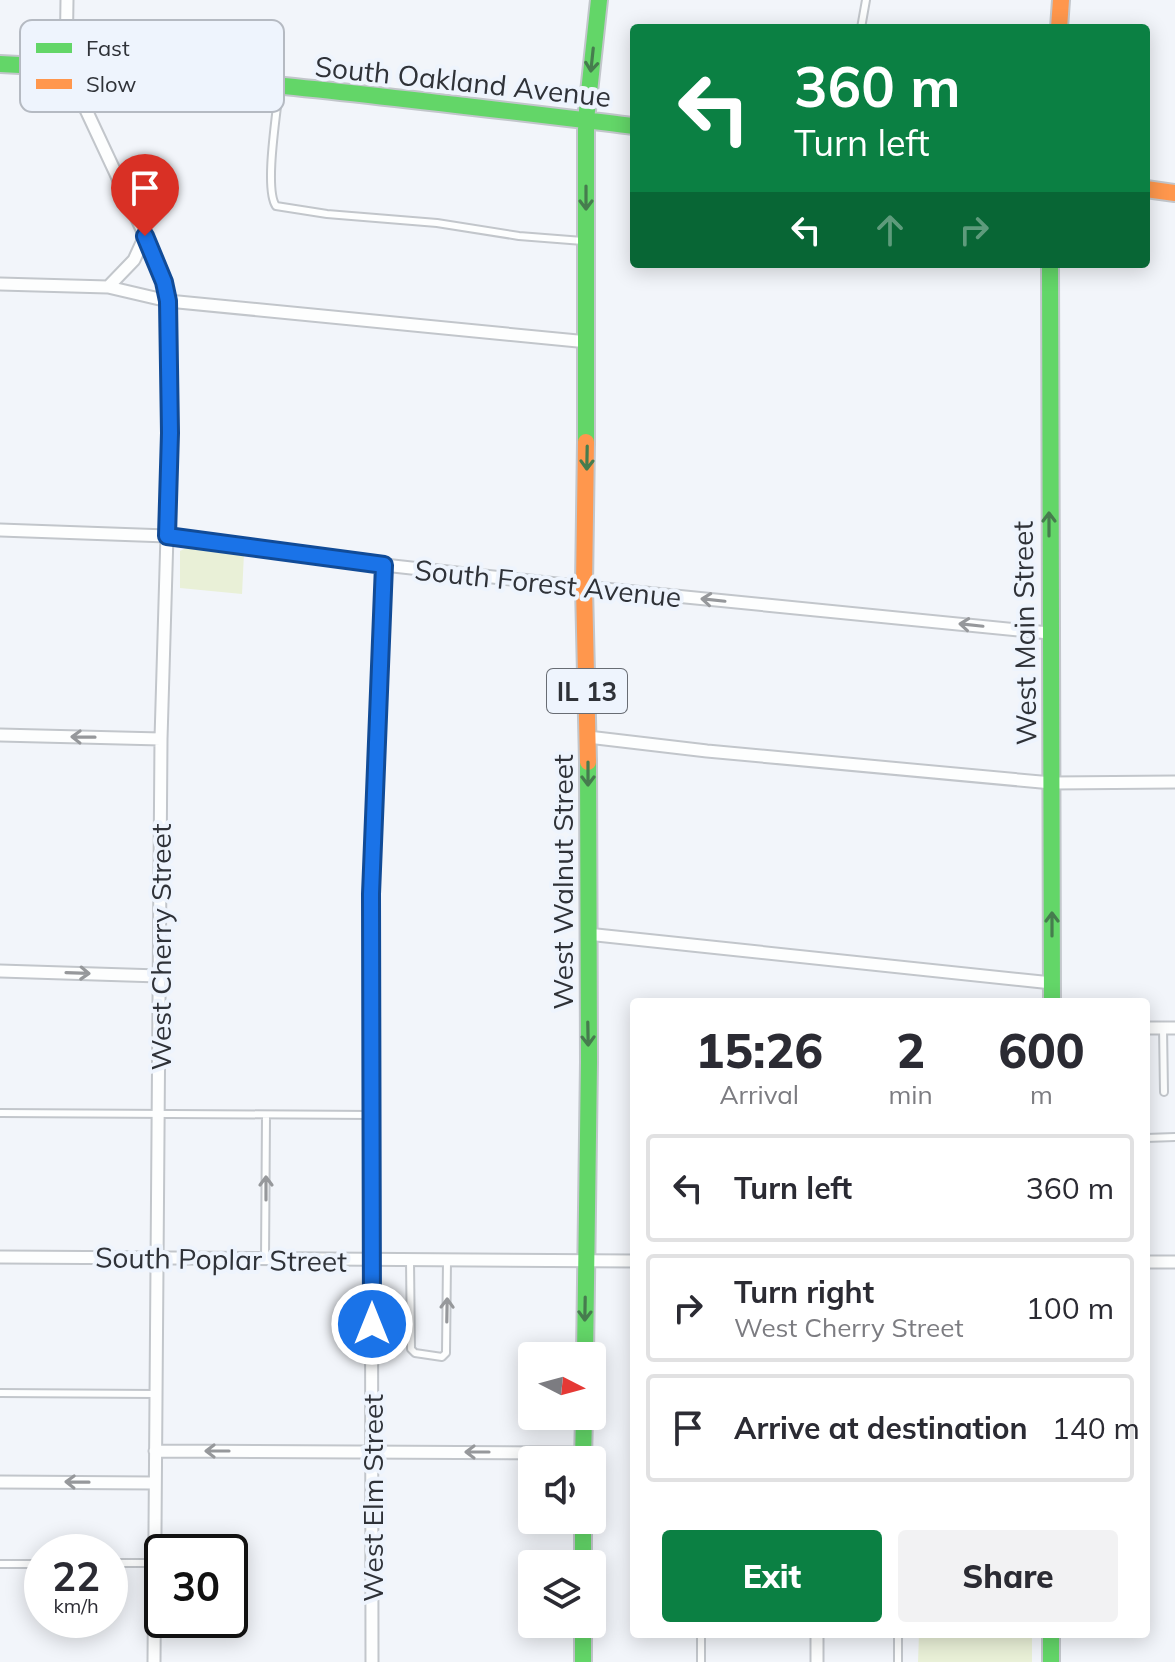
<!DOCTYPE html>
<html lang="en">
<head>
<meta charset="utf-8">
<style>
	body { margin:0; font-family:Mulish,sans-serif; background:#f2f2f3; color:#2b2b33; height:100vh; display:flex; flex-direction:column; font-size:30px; white-space:nowrap }
	* { box-sizing:border-box; margin:0 }
	p { font-size:26px; color:#7c7c81 }
	.icon { flex:none; width:44px; height:44px; fill:none; stroke:currentColor; stroke-width:2; stroke-linecap:round; stroke-linejoin:round }
	.map { position:relative; flex:1; overflow:hidden }
	.details { position:absolute; left:630px; top:998px; width:520px; height:640px; display:flex; flex-direction:column; background:#fff; border-radius:8px; box-shadow:0 4px 20px #0003 }
	.details>* { flex:none }
	.hud { position:absolute; left:630px; top:24px; width:520px; height:244px; border-radius:8px; box-shadow:0 4px 20px #0003; background:#0b8043; color:#fff; overflow:hidden }
	.needle { width:52px; rotate:96deg }
	.fabs { position:absolute; left:518px; top:1342px; display:grid; gap:16px }
	.fabs a { display:grid; place-items:center; width:88px; height:88px; border-radius:8px; background:#fff; box-shadow:0 4px 20px #0003; font-size:40px }
	.speed { position:absolute; left:24px; top:1534px; display:flex; gap:16px; font-size:40px; font-weight:700; text-align:center }
	.speed>* { display:grid; place-content:center; width:104px; height:104px; border-radius:50%; background:#fff; box-shadow:0 4px 20px #0003; line-height:1 }
	.speed small { font-size:20px; font-weight:400 }
	.speed .limit { border:4px solid #111; border-radius:12px; background:#fff; color:#111 }
	.pin { position:absolute; display:grid; place-items:center; width:68px; height:68px; color:#fff; margin:-82px -34px; border-radius:50% 50% 50% 0; rotate:-45deg; box-shadow:0 0 8px #0007 }
	.pin .icon { rotate:45deg }
	.me { position:absolute; width:88px; margin:-44px; rotate:0deg; stroke-linejoin:round; filter:drop-shadow(0 0 6px #0008) }
	.turn { display:flex; align-items:center; gap:28px; height:168px; padding:0 32px; font-size:36px }
	.turn .icon { width:104px; height:104px; stroke-width:2.5 }
	.turn b { display:block; font-size:56px; line-height:68px }
	.lanes { display:flex; align-items:center; height:76px; padding:0 32px; background:#0003; justify-content:center; gap:40px; direction:ltr }
	.lanes .off { opacity:.35 }
	.eta { display:flex; justify-content:space-evenly; align-items:center; height:136px; text-align:center }
	.eta b { font-size:48px; font-weight:800; line-height:56px }
	.cta { display:flex; gap:16px; margin-top:auto; padding:16px 32px }
	.cta a { flex:1; height:92px; border-radius:8px; background:#0b8043; color:#fff; font-size:32px; font-weight:800; line-height:92px; text-align:center }
	.cta a+a { background:#f2f2f3; color:#2b2b33 }
	ul { padding:0; list-style:none }
	li { display:flex; align-items:center; gap:24px; height:108px; margin:0 16px 12px; padding:0 16px; border:4px solid #e1e1e2; border-radius:8px }
	li div { flex:1 }
	li b { display:block; font-size:30px }
	li em { font-style:normal }
	.map>svg:first-child { display:block }
</style>
</head>
<body>
<div class="map">
<svg width="1175" height="1662" viewBox="0 0 1175 1662">
	<rect width="100%" height="100%" fill="#f2f5fa"/>
	<path fill="#e9f0d7" d="M 188,547 L 244,553 L 242,594 L 180,588 L 180,551 Z
		M 919,1634 L 1032,1634 L 1032,1662 L 918,1662 Z"/>
	<g fill="none" stroke-linecap="round" stroke-linejoin="round">
		<g stroke="#c2c6cb" stroke-width="10">
			<path id="lane" d="M 861,28 L 866,0
				M 279,89 C 277,112 264,189 276,206 L 327,214 L 437,223 L 519,236 L 583,241
				M 1163,1028 L 1164,1092
				M 0,1113 L 372,1115
				M 1146,1138 L 1175,1137
				M 265,1259 L 266,1116
				M 410,1260 L 411,1349 L 415,1353 L 442,1357 L 446,1353 L 447,1261
				M 0,1393 L 155,1394
				M 110,1563 L 154,1563
				M 0,1564 L 42,1564
				M 701,1662 L 701,1634
				M 898,1662 L 898,1634"/>
		</g>
		<g stroke="#c2c6cb" stroke-width="15">
			<path id="street" d="M 67,0 L 66,67 L 145,236 L 164,282 L 168,301 L 170,433 L 161,739 L 154,1662
				M 0,284 L 108,287 L 168,301 L 588,342
				M 108,287 L 134,260 L 145,236
				M 0,530 L 167,536 L 384,565 L 584,587 L 1049,633
				M 0,735 L 161,739
				M 588,737 L 707,751 L 1052,783 L 1175,782
				M 587,934 L 1052,983
				M 0,971 L 159,976
				M 1146,1028 L 1175,1028
				M 0,1257 L 634,1261
				M 1146,1262 L 1175,1262
				M 155,1451 L 583,1453
				M 0,1482 L 155,1483
				M 372,1662 L 371,894 L 384,565
				M 817,1662 L 817,1634"/>
		</g>
		<g stroke="#c2c6cb" stroke-width="20">
			<path id="fast" d="M 0,64 C 212,74 423,101 634,126
				M 1050,264 L 1052,1002
				M 586,442 L 586,120 L 599,0
				M 585,1356 L 589,1062 L 588,762
				M 583,1460 L 584,1416
				M 583,1520 L 583,1564
				M 583,1624 L 583,1662
				M 1051,1634 L 1051,1662"/>
		</g>
		<g stroke="#c2c6cb" stroke-width="20">
			<path id="slow" d="M 1059,28 L 1061,0
				M 1146,189 L 1175,193
				M 586,442 L 584,587 L 588,762"/>
		</g>
		<use href="#lane" stroke="#fdfefe" stroke-width="6"/>
		<use href="#street" stroke="#fdfefe" stroke-width="11"/>
		<use href="#fast" stroke="#63d668" stroke-width="16"/>
		<use href="#slow" stroke="#ff974d" stroke-width="16"/>
	</g>
	<defs><path id="oneway-shaft" d="M-6 0H5M1.5-3L5.5 0L1.5 3" fill="none" stroke-width="1.6" stroke-linecap="round" stroke-linejoin="round" transform="scale(2)"/></defs>
	<g stroke="#467c4e">
		<use href="#oneway-shaft" transform="translate(592 60) rotate(96)"/>
		<use href="#oneway-shaft" transform="translate(586 198) rotate(90)"/>
		<use href="#oneway-shaft" transform="translate(587 458) rotate(91)"/>
		<use href="#oneway-shaft" transform="translate(1049 524) rotate(-90)"/>
		<use href="#oneway-shaft" transform="translate(588 774) rotate(90)"/>
		<use href="#oneway-shaft" transform="translate(1052 924) rotate(-90)"/>
		<use href="#oneway-shaft" transform="translate(588 1034) rotate(89)"/>
		<use href="#oneway-shaft" transform="translate(585 1309) rotate(91)"/>
	</g>
	<g stroke="#96989b">
		<use href="#oneway-shaft" transform="translate(713 600) rotate(-174)"/>
		<use href="#oneway-shaft" transform="translate(971 625) rotate(-174)"/>
		<use href="#oneway-shaft" transform="translate(83 737) rotate(-179)"/>
		<use href="#oneway-shaft" transform="translate(78 973) rotate(2)"/>
		<use href="#oneway-shaft" transform="translate(266 1188) rotate(-90)"/>
		<use href="#oneway-shaft" transform="translate(447 1310) rotate(-89)"/>
		<use href="#oneway-shaft" transform="translate(217 1451) rotate(-180)"/>
		<use href="#oneway-shaft" transform="translate(477 1452) rotate(-180)"/>
		<use href="#oneway-shaft" transform="translate(77 1482) rotate(-179)"/>
	</g>
	<g fill="none" stroke-linecap="round" stroke-linejoin="round">
		<g stroke="#114b97" stroke-width="20">
			<path id="route" d="M 145,236 L 164,282 L 168,301 L 170,433 L 167,536 L 384,565 L 371,894 L 372,1324"/>
		</g>
		<use href="#route" stroke="#1a73e8" stroke-width="14"/>
	</g>
	<g text-anchor="middle" dominant-baseline="central" stroke-width="8" stroke-linejoin="round" paint-order="stroke">
		<rect fill="#eef4fd" stroke="#686c73" stroke-width="2" x="547" y="669" width="80" height="44" rx="6"/>
		<g font-size="26" font-weight="bold" fill="#2f3238">
			<text x="587" y="691">IL 13</text>
		</g>
		<g font-size="28" fill="#2f3238" stroke="#eef4fd">
			<text transform="translate(463 81) rotate(6)">South Oakland Avenue</text>
			<text transform="translate(548 583) rotate(6)">South Forest Avenue</text>
			<text transform="translate(1024 633) rotate(-91)">West Main Street</text>
			<text transform="translate(562 882) rotate(-90)">West Walnut Street</text>
			<text transform="translate(160 947) rotate(-90)">West Cherry Street</text>
			<text transform="translate(221 1259) rotate(1)">South Poplar Street</text>
			<text transform="translate(372 1498) rotate(-90)">West Elm Street</text>
		</g>
	</g>
	<rect x="20" y="20" width="264" height="92" rx="12" fill="#eef4fd" stroke="#b5bac2" stroke-width="2"/>
	<rect x="36" y="43" width="36" height="10" fill="#63d668"/>
	<rect x="36" y="79" width="36" height="10" fill="#ff974d"/>
	<g font-size="22" fill="#2f3238">
		<text x="86" y="56">Fast</text>
		<text x="86" y="92">Slow</text>
	</g>
</svg>
<div class="fabs">
<a><svg class="needle" viewBox="-14 -14 28 28"><path d="M0-13l5 13h-10z" fill="#e53935"/><path d="M0 13l5-13h-10z" fill="#7c7c81"/></svg></a>
<a><svg class="icon" aria-label="sound" viewBox="0 0 24 24"><path d="M4 9h4l5-4v14l-5-4H4zM17 9q2 3 0 6"/></svg></a>
<a><svg class="icon" aria-label="layers" viewBox="0 0 24 24"><path d="M12 4l9 5-9 5-9-5zM3 14l9 5 9-5"/></svg></a>
</div>
<div class="speed"><div>22<small>km/h</small></div><div class="limit">30</div></div>
<div class="pin" style="left:145px;top:236px;background:#d93025"><svg class="icon" aria-label="arrive" viewBox="0 0 24 24"><path d="M6 21V4h12l-3 4 3 4H6"/></svg></div>
<svg class="me" style="left:372px;top:1324px" viewBox="-20 -20 40 40"><circle r="17" fill="#1a73e8" stroke="#fff" stroke-width="3"/><path d="M0-11L8 9 0 5-8 9z" fill="#fff"/></svg>
<div class="hud">
<div class="turn"><svg class="icon" aria-label="left" viewBox="0 0 24 24"><path d="M17 20v-9H6M10 6l-5 5 5 5"/></svg><div><b>360 m</b>Turn left</div></div>
<div class="lanes"><svg class="icon" aria-label="left" viewBox="0 0 24 24"><path d="M17 20v-9H6M10 6l-5 5 5 5"/></svg><svg class="icon off" aria-label="ahead" viewBox="0 0 24 24"><path d="M12 20V5M6 11l6-6 6 6"/></svg><svg class="icon off" aria-label="right" viewBox="0 0 24 24"><path d="M7 20v-9h11M14 6l5 5-5 5"/></svg></div>
</div>
<section class="details">
<div class="eta">
<div><b>15:26</b><p>Arrival</p></div>
<div><b>2</b><p>min</p></div>
<div><b>600</b><p>m</p></div>
</div>
<ul>
<li><svg class="icon" aria-label="left" viewBox="0 0 24 24"><path d="M17 20v-9H6M10 6l-5 5 5 5"/></svg><div><b>Turn left</b></div><em>360 m</em></li>
<li><svg class="icon" aria-label="right" viewBox="0 0 24 24"><path d="M7 20v-9h11M14 6l5 5-5 5"/></svg><div><b>Turn right</b><p>West Cherry Street</p></div><em>100 m</em></li>
<li><svg class="icon" aria-label="arrive" viewBox="0 0 24 24"><path d="M6 21V4h12l-3 4 3 4H6"/></svg><div><b>Arrive at destination</b></div><em>140 m</em></li>
</ul>
<div class="cta"><a>Exit</a><a>Share</a></div>
</section>
</div>
</body>
</html>
